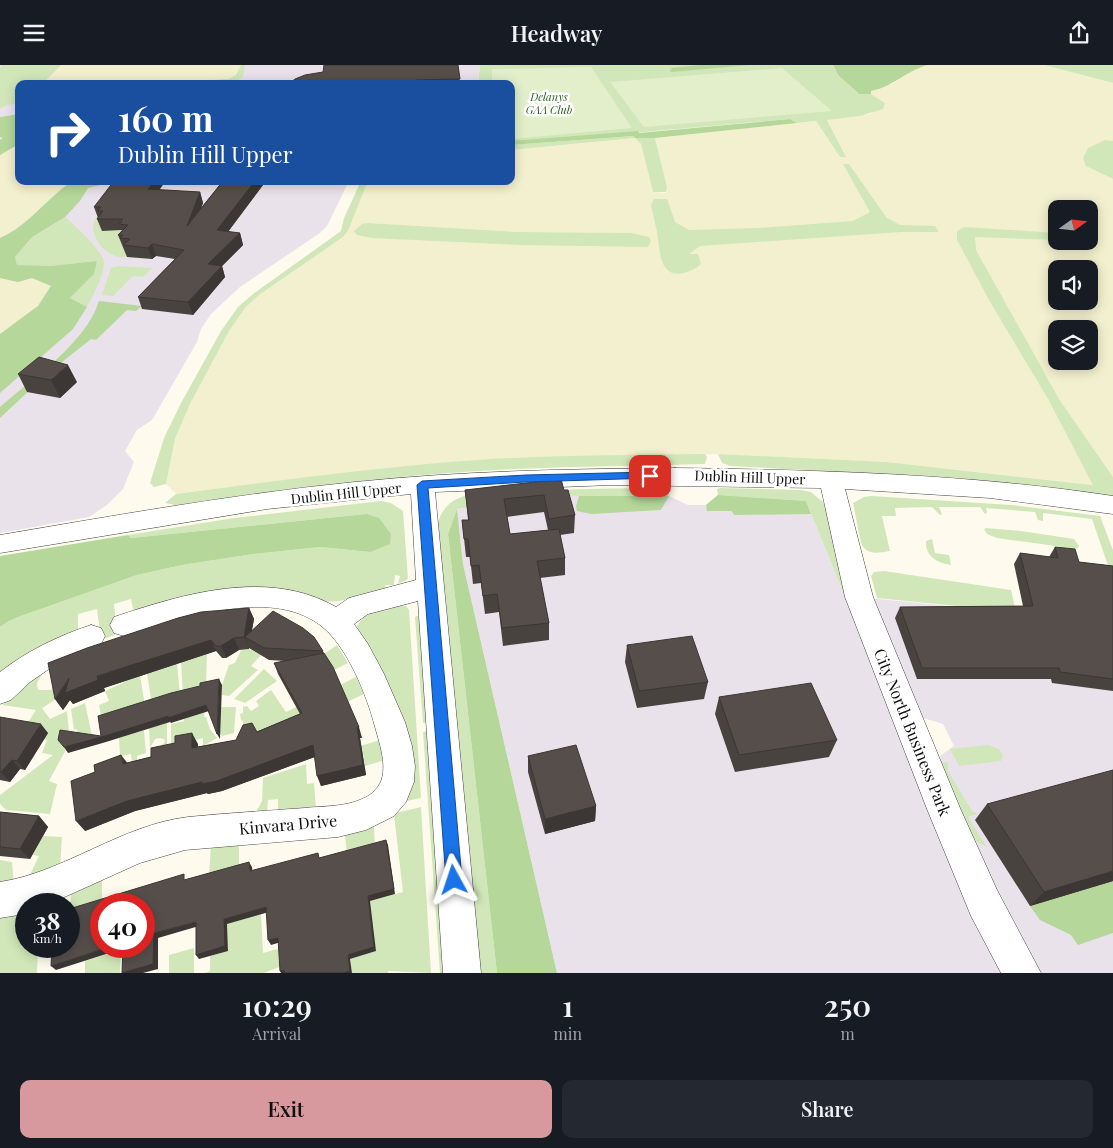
<!DOCTYPE html>
<html lang="en">
<head>
<meta charset="utf-8">
<style>
	body { margin:0; font-family:"Playfair Display",serif; background:#242831; color:#f1f3f6; height:100vh; display:flex; flex-direction:column; font-size:19px; white-space:nowrap }
	* { box-sizing:border-box; margin:0 }
	p { font-size:16px; color:#9ea1a6 }
	.icon { flex:none; width:28px; height:28px; fill:none; stroke:currentColor; stroke-width:2; stroke-linecap:round; stroke-linejoin:round }
	.map { position:relative; height:908px; overflow:hidden }
	.details { display:flex; flex-direction:column; background:#171b24; flex:1 }
	.details>* { flex:none }
	.hud { position:absolute; left:15px; top:15px; width:500px; height:105px; border-radius:10px; box-shadow:0 2px 12px #0003; background:#1a4fa0; color:#fff; overflow:hidden }
	.needle { width:32px; rotate:75deg }
	.fabs { position:absolute; left:1048px; top:135px; display:grid; gap:10px }
	.fabs a { display:grid; place-items:center; width:50px; height:50px; border-radius:10px; background:#171b24; box-shadow:0 2px 12px #0003; font-size:25px }
	.speed { position:absolute; left:15px; top:828px; display:flex; gap:10px; font-size:25px; font-weight:700; text-align:center }
	.speed>* { display:grid; place-content:center; width:65px; height:65px; border-radius:50%; background:#171b24; box-shadow:0 2px 12px #0003; line-height:1 }
	.speed small { font-size:12px; font-weight:400 }
	.speed .limit { border:8px solid #d22; background:#fff; color:#111 }
	.pin { position:absolute; display:grid; place-items:center; width:42px; height:42px; color:#fff; margin:-21px; border-radius:10px; box-shadow:0 2px 8px #0006 }
	.me { position:absolute; width:55px; margin:-28px; rotate:355deg; stroke-linejoin:round; filter:drop-shadow(0 0 4px #0008) }
	.turn { display:flex; align-items:center; gap:18px; height:105px; padding:0 20px; font-size:22px }
	.turn .icon { width:65px; height:65px; stroke-width:2.5 }
	.turn b { display:block; font-size:35px; line-height:42px }
	.eta { display:flex; justify-content:space-evenly; align-items:center; height:85px; text-align:center }
	.eta b { font-size:30px; font-weight:600; line-height:35px }
	.button { display:flex; gap:10px; margin-top:auto; padding:10px 20px }
	.button a { flex:1; height:58px; border-radius:10px; background:#d7999d; color:#111; font-size:20px; font-weight:600; line-height:58px; text-align:center }
	.button a+a { background:#242831; color:#f1f3f6 }
	header { display:flex; justify-content:space-between; align-items:center; height:65px; padding:0 20px; background:#171b24; font-size:22px; font-weight:600 }
	.map>svg:first-child { display:block }
</style>
</head>
<body>
<header><svg class="icon" aria-label="menu" viewBox="0 0 24 24"><path d="M4 6h16M4 12h16M4 18h16"/></svg>Headway<svg class="icon" aria-label="share" viewBox="0 0 24 24"><path d="M12 15V3M7 8l5-5 5 5M5 13v7h14v-7"/></svg></header>
<div class="map">
<svg width="1113" height="908" viewBox="0 0 1113 908">
	<rect width="100%" height="100%" fill="#fefbee"/>
	<path fill="#eae2eb" d="M 0,0 L 480,0 L 478,19 L 19,19 L 19,116 L 349,116 L 327,161 L 320,168 L 240,222 L 211,249 L 201,264 L 197,277 L 152,355 L 137,365 L 125,386 L 134,397 L 123,424 L 107,440 L 89,452 L 0,468 Z
		M 718,430 L 806,436 L 971,842 L 1007,908 L 557,908 L 463,499 L 457,444 L 561,431 L 669,431 L 688,440 L 706,440 Z
		M 869,533 L 1113,557 L 1113,908 L 1035,908 L 938,698 L 941,690 L 954,681 L 943,659 L 923,653 Z"/>
	<path fill="#f3f0cf" fill-rule="evenodd" d="M 61,0 L 241,0 L 236,10 L 229,14 L 153,19 L 42,19 Z
		M 928,0 L 1044,0 L 1113,18 L 1113,76 L 1105,75 L 1087,101 L 1113,114 L 1113,412 L 1059,334 L 1075,384 L 1094,420 L 887,397 L 718,389 L 478,395 L 394,402 L 176,429 L 166,419 L 175,374 L 190,339 L 229,266 L 245,243 L 259,230 L 343,172 L 348,166 L 368,116 L 511,116 L 511,85 L 635,73 L 641,79 L 653,127 L 666,128 L 667,122 L 655,73 L 816,56 L 840,92 L 845,92 L 827,54 L 870,49 L 885,38 L 871,29 L 871,26 L 894,18 L 914,3 ZM 1056,144 L 1089,144 L 1089,176 L 1056,176 ZM 369,158 L 517,167 L 631,168 L 355,166 ZM 1056,204 L 1089,204 L 1089,236 L 1056,236 ZM 1056,264 L 1089,264 L 1089,296 L 1056,296 Z
		M 19,79 L 19,116 L 73,116 L 61,124 L 39,146 L 9,169 L 0,173 L 0,90 Z
		M 31,212 L 51,220 L 38,241 L 0,269 L 0,213 L 18,217 Z"/>
	<path fill="#d1e7b9" d="M 0,0 L 61,0 L 42,19 L 19,19 L 19,38 L 7,40 L 0,44 L 0,3 L 2,1 Z
		M 241,0 L 245,0 L 243,12 L 231,19 L 210,17 L 153,19 L 229,14 L 236,10 Z
		M 480,0 L 833,0 L 838,10 L 859,29 L 871,29 L 885,38 L 883,44 L 860,51 L 827,55 L 846,92 L 840,92 L 816,56 L 797,58 L 790,54 L 511,79 L 511,19 L 478,19 Z
		M 1044,0 L 1113,0 L 1113,18 Z
		M 634,71 L 636,73 L 655,73 L 667,122 L 666,127 L 653,127 L 641,79 L 635,73 L 511,85 L 511,80 Z
		M 1105,75 L 1113,76 L 1113,114 L 1086,101 L 1083,93 L 1088,83 Z
		M 843,99 L 849,99 L 886,152 L 900,160 L 935,161 L 939,167 L 901,167 L 700,181 L 689,189 L 698,189 L 701,199 C 696,204 690,206 684,208 C 658,214 660,183 657,167 C 655,158 653,149 651,140 L 654,134 L 667,134 L 675,157 L 689,165 L 759,163 L 853,156 L 870,147 Z
		M 361,116 L 368,116 L 348,166 L 343,172 L 259,230 L 245,243 L 229,266 L 190,339 L 175,374 L 166,419 L 154,422 L 150,418 L 164,373 L 181,338 L 221,266 L 238,242 L 253,229 L 341,166 L 344,153 Z
		M 99,149 L 128,155 L 120,167 L 124,171 L 123,181 L 128,182 L 130,189 C 116,203 79,169 99,149 Z
		M 65,152 C 74,160 105,187 104,199 C 103,213 93,230 87,242 L 70,233 L 94,209 L 97,196 L 51,201 L 17,200 L 15,192 L 32,172 Z
		M 369,158 L 517,167 L 631,168 L 649,172 L 651,176 L 648,182 L 520,180 L 372,173 L 357,170 L 354,166 L 362,159 Z
		M 965,162 L 1056,168 L 1056,175 L 975,172 L 976,185 L 1059,334 L 1113,412 L 1113,433 L 959,413 L 730,401 L 722,398 L 718,389 L 887,397 L 1093,420 L 1048,334 L 989,235 L 957,175 L 957,166 Z
		M 117,201 L 152,203 L 143,212 L 133,211 L 113,231 L 102,230 L 111,203 Z
		M 705,389 L 707,392 L 705,399 C 642,401 579,401 516,404 C 402,409 289,423 176,440 L 165,438 L 176,429 C 276,416 376,402 477,395 C 553,390 629,390 705,389 Z
		M 668,423 L 669,431 L 561,431 L 457,444 L 448,469 L 497,908 L 477,908 L 437,462 C 439,450 446,438 459,433 C 479,424 505,427 527,426 C 574,424 621,423 668,423 Z
		M 720,423 L 801,425 L 811,427 L 823,437 L 971,842 L 806,436 L 718,430 L 717,424 Z
		M 872,431 L 1011,440 L 1100,451 L 1113,485 L 1113,515 L 1092,454 L 1043,448 L 1043,456 L 1038,455 L 1035,447 L 986,443 L 987,448 L 985,449 L 980,442 L 939,442 L 942,449 L 940,450 L 932,442 L 895,443 L 896,451 L 882,451 L 890,486 C 879,488 867,491 861,478 L 853,438 L 864,432 Z
		M 381,436 L 391,438 L 403,446 L 408,514 L 398,519 L 400,511 L 395,510 L 394,520 L 385,520 L 386,523 L 340,536 L 138,548 L 133,544 L 131,534 L 114,539 L 117,569 L 101,575 L 97,544 L 78,549 L 78,564 L 76,567 L 0,618 L 0,562 L 7,557 L 21,551 L 137,510 L 182,500 L 253,489 L 320,482 L 370,487 L 366,449 L 131,473 L 128,470 L 234,453 Z
		M 986,463 L 1021,466 L 1074,474 L 1079,481 L 1077,484 L 997,473 L 987,469 L 984,464 Z
		M 932,474 L 935,488 L 949,490 L 951,500 C 937,498 925,491 926,476 Z
		M 884,506 L 1011,525 L 1016,547 L 877,533 L 871,511 L 874,507 Z
		M 394,540 L 406,541 L 409,545 L 421,733 L 397,738 L 357,561 C 366,547 377,543 394,540 Z
		M 417,551 L 420,551 L 428,657 L 423,658 L 415,552 Z
		M 337,580 L 348,598 L 332,606 L 307,601 Z
		M 249,584 L 261,590 L 251,601 L 258,605 L 229,631 L 222,630 L 222,620 L 229,600 L 235,598 L 241,585 Z
		M 207,589 L 206,620 L 183,632 L 181,596 Z
		M 177,598 L 180,631 L 152,640 L 147,608 Z
		M 264,604 L 277,616 L 245,638 L 234,634 Z
		M 44,606 L 37,618 L 38,625 L 50,625 L 53,623 L 58,633 L 42,643 L 50,654 L 67,646 L 70,677 L 49,716 L 57,719 L 50,749 L 6,745 L 0,739 L 0,730 L 53,690 L 42,688 L 47,675 L 33,671 L 23,665 L 36,645 L 2,640 Z
		M 140,610 L 145,641 L 102,657 L 99,640 L 109,636 L 105,626 Z
		M 356,612 L 364,629 L 347,637 L 334,623 Z
		M 271,625 L 286,647 L 298,641 L 305,668 L 244,667 L 243,656 L 241,655 L 240,649 L 243,648 L 243,642 L 247,641 L 251,646 L 259,641 L 256,636 Z
		M 205,636 L 204,652 L 206,652 L 210,664 L 217,673 L 203,681 L 203,673 L 171,681 L 171,659 L 184,656 L 184,642 Z
		M 85,638 L 92,671 L 81,674 L 76,664 L 74,665 L 71,644 Z
		M 217,642 L 236,642 L 234,668 L 222,671 L 216,663 Z
		M 167,657 L 167,683 L 160,682 L 165,677 L 164,674 L 160,673 L 155,674 L 150,683 L 149,663 Z
		M 144,665 L 146,688 L 137,691 L 137,698 L 132,699 L 131,689 L 120,691 L 119,673 Z
		M 428,666 L 447,908 L 440,908 L 423,667 Z
		M 380,675 L 385,695 L 365,701 L 363,689 L 357,682 Z
		M 988,680 L 999,684 L 1003,690 L 1001,696 L 959,701 L 950,684 Z
		M 948,697 L 948,706 L 972,746 L 978,749 L 968,752 L 987,782 L 968,772 L 938,698 Z
		M 306,699 L 307,719 L 314,718 L 316,744 L 278,747 L 278,734 L 268,735 L 267,748 L 255,749 L 262,736 L 263,713 Z
		M 421,742 L 431,908 L 388,906 L 388,908 L 352,908 L 350,894 L 376,886 L 343,843 L 403,827 L 394,750 L 396,748 Z
		M 374,762 L 375,784 L 347,791 L 345,770 Z
		M 43,771 L 62,772 L 60,803 L 27,816 L 39,791 L 33,790 Z
		M 239,778 L 239,801 L 209,811 L 211,779 Z
		M 0,795 L 12,797 L 14,820 L 0,818 Z
		M 102,814 L 102,839 L 70,849 L 71,828 Z
		M 26,849 L 26,881 L 38,881 L 37,908 L 0,908 L 0,853 Z
		M 261,849 L 263,888 L 281,883 L 282,901 L 264,908 L 205,908 L 210,906 L 210,891 L 228,885 L 227,859 Z
		M 194,883 L 194,908 L 169,908 L 169,890 Z
		M 121,885 L 120,908 L 85,908 L 85,896 Z"/>
	<path fill="#b5d799" d="M 700,0 L 750,0 L 671,7 L 669,5 L 672,5 L 670,3 Z
		M 833,0 L 928,0 C 907,5 893,22 871,26 L 871,29 L 859,29 L 838,10 Z
		M 19,49 L 19,79 L 0,90 L 0,75 L 3,73 L 0,72 L 0,52 Z
		M 790,54 L 797,58 L 655,73 L 635,73 L 634,71 L 511,80 L 511,76 L 638,66 L 639,68 Z
		M 73,116 L 133,116 L 110,118 L 88,123 L 80,136 L 65,152 L 32,172 L 15,192 L 17,200 L 51,201 L 97,196 L 94,209 L 70,233 L 87,242 L 73,264 L 0,328 L 0,269 L 38,241 L 51,221 L 32,213 L 18,217 L 0,213 L 0,173 C 29,161 47,132 73,116 Z
		M 99,236 L 142,241 L 136,246 L 127,245 L 96,275 L 91,274 L 47,309 L 0,353 L 0,342 C 33,313 86,278 99,236 Z
		M 718,430 L 806,436 L 811,449 L 734,450 L 732,446 L 707,446 L 706,440 Z
		M 579,431 L 669,431 L 661,445 L 591,449 L 577,446 L 576,441 Z
		M 457,444 L 463,499 L 557,908 L 497,908 L 448,469 Z
		M 366,449 L 379,453 L 391,469 L 390,479 L 370,487 L 320,482 L 253,489 L 182,500 L 137,510 L 21,551 L 7,557 L 0,562 L 0,491 L 128,470 L 131,473 Z
		M 1113,816 L 1113,868 L 1078,880 L 1071,870 L 1040,855 L 1030,841 Z"/>
	<path fill="#e2efca" d="M 591,2 L 632,63 L 511,74 L 511,19 L 492,19 L 492,4 Z
		M 782,3 L 832,46 L 644,62 L 610,17 Z"/>
	<g fill="none" stroke-linecap="round" stroke-linejoin="round">
		<g stroke="#404040" stroke-width="1">
			<path id="minor" d="M 675,403 C 821,405 968,409 1113,431 L 1113,449 L 990,433 L 845,424 L 873,532 L 960,743 L 997,825 L 1041,908 L 1001,908 L 971,851 L 927,744 L 845,532 L 821,423 L 611,420 L 435,427 L 481,908 L 443,908 L 418,536 L 368,549 L 354,559 L 368,579 L 384,609 L 405,657 L 412,681 L 415,701 L 414,717 L 406,737 L 394,751 L 366,765 L 338,772 L 185,785 L 140,798 L 49,839 L 26,839 L 25,849 L 0,853 L 0,817 C 65,807 121,760 188,752 C 227,748 266,746 305,743 C 323,741 345,742 362,734 C 367,732 372,729 375,725 C 391,710 380,680 375,662 C 367,631 347,580 320,560 C 268,521 179,555 124,571 L 114,568 L 110,560 L 114,552 C 183,529 268,503 336,542 L 349,533 L 416,515 L 411,429 L 267,444 L 0,488 L 0,470 C 118,450 236,429 355,417 C 461,406 568,404 675,403 Z
				M 91,560 L 101,563 L 105,571 L 101,579 L 52,602 L 30,617 L 11,635 L 0,639 L 0,607 C 27,586 58,571 91,560 Z"/>
		</g>
		<use href="#minor" fill="#fff" fill-rule="evenodd"/>
	</g>
	<path fill="#494340" fill-rule="evenodd" d="M 458,0 L 460,19 L 284,19 Z
		M 223,116 L 266,116 L 228,167 L 240,168 L 243,180 L 222,201 L 225,212 L 193,250 L 142,244 L 138,232 L 175,194 L 156,191 L 152,194 L 127,192 L 118,170 L 122,165 L 102,166 L 97,154 L 98,153 L 94,142 L 164,118 L 159,125 L 200,127 L 203,138 L 201,143 Z
		M 18,309 L 77,317 L 60,333 L 27,327 Z
		M 465,425 L 564,425 L 575,450 L 574,468 L 560,470 L 565,493 L 565,510 L 540,513 L 549,558 L 549,575 L 503,581 L 499,547 L 485,549 L 481,518 L 473,519 L 470,492 L 466,492 L 462,455 L 468,455 ZM 544,447 L 548,465 L 510,469 L 507,452 Z
		M 1055,482 L 1079,497 L 1113,501 L 1113,626 L 1052,618 L 1051,614 L 917,614 L 895,553 L 900,542 L 1023,541 L 1014,499 L 1020,488 L 1049,492 Z
		M 249,543 L 254,554 L 252,565 L 323,586 L 362,673 L 360,673 L 366,710 L 321,721 L 315,692 L 222,726 L 208,729 L 207,728 L 135,746 L 85,766 L 127,698 L 198,679 L 198,682 L 236,675 L 300,649 L 278,609 L 274,598 L 285,596 L 269,595 L 249,583 L 249,584 L 239,585 L 226,593 L 222,593 L 216,586 L 104,623 L 105,626 L 73,639 L 70,635 L 63,645 L 55,634 Z
		M 627,580 L 708,617 L 704,634 L 637,643 L 625,597 Z
		M 719,632 L 837,675 L 829,692 L 735,707 L 715,649 Z
		M 0,652 L 48,668 L 25,705 L 20,704 L 10,717 L 0,715 Z
		M 528,691 L 596,741 L 595,756 L 545,769 L 528,707 Z
		M 987,739 L 1113,816 L 1030,841 L 975,755 Z
		M 0,747 L 39,751 L 48,762 L 30,794 L 0,791 Z"/>
	<path fill="#3c3734" d="M 154,116 L 164,116 L 164,118 L 152,136 L 148,124 Z
		M 255,116 L 266,116 L 220,177 L 217,165 Z
		M 200,127 L 203,138 L 190,172 L 187,161 Z
		M 240,168 L 243,180 L 222,201 L 225,212 L 193,250 L 188,237 L 208,199 Z
		M 152,179 L 156,191 L 152,194 L 148,183 Z
		M 68,300 L 77,317 L 60,333 L 51,315 Z
		M 249,543 L 254,554 L 250,575 L 245,572 L 249,584 L 244,572 Z
		M 234,573 L 239,585 L 226,593 L 221,581 Z
		M 211,575 L 216,586 L 104,623 L 105,626 L 73,639 L 70,635 L 63,645 L 55,634 L 69,613 L 97,611 Z
		M 219,614 L 222,620 L 220,674 L 217,669 Z
		M 206,640 L 209,646 L 171,658 L 170,657 L 106,677 L 68,688 L 64,682 L 168,651 Z
		M 41,659 L 48,668 L 25,705 L 17,696 Z
		M 357,662 L 359,662 L 362,673 L 360,673 L 366,710 L 321,721 L 317,711 Z
		M 192,668 L 198,679 L 198,694 L 192,683 Z
		M 313,680 L 317,691 L 222,726 L 208,729 L 207,728 L 135,746 L 85,766 L 76,756 L 127,736 Z
		M 121,690 L 129,700 L 123,699 Z
		M 12,695 L 20,704 L 10,717 L 1,707 Z
		M 596,741 L 595,756 L 545,769 L 545,754 Z
		M 39,751 L 48,762 L 30,794 L 20,784 Z
		M 386,775 L 388,780 L 395,829 L 370,836 L 376,886 L 350,894 L 352,908 L 344,908 L 348,890 Z
		M 249,797 L 252,802 L 253,811 L 250,806 Z
		M 1113,806 L 1113,816 L 1030,841 L 1044,827 Z
		M 266,842 L 269,847 L 227,859 L 228,886 L 199,894 L 196,890 L 224,854 Z
		M 196,857 L 199,861 L 158,873 L 158,904 L 143,908 L 123,908 L 154,868 Z
		M 278,873 L 281,877 L 271,880 L 268,875 Z
		M 112,881 L 127,881 L 128,882 L 56,905 L 51,901 Z
		M 284,905 L 287,908 L 281,908 L 280,906 Z"/>
	<path fill="#554e4a" stroke="#3c3734" d="M 324,0 L 458,0 L 460,14 L 416,15 L 416,19 L 284,19 L 290,18 L 295,14 L 305,10 L 323,7 Z
		M 114,116 L 154,116 L 148,124 L 200,127 L 187,161 L 223,116 L 255,116 L 217,165 L 240,168 L 208,199 L 222,201 L 188,237 L 138,232 L 184,185 L 152,179 L 148,183 L 123,180 L 130,174 L 120,173 L 123,170 L 118,170 L 128,160 L 119,159 L 122,156 L 121,156 L 123,154 L 97,154 L 103,146 L 98,146 L 101,142 L 94,142 Z
		M 39,292 L 68,300 L 51,315 L 18,309 Z
		M 561,414 L 564,425 L 568,425 L 575,450 L 549,454 L 544,430 L 504,434 L 510,469 L 559,464 L 565,493 L 537,496 L 549,558 L 502,563 L 497,529 L 483,531 L 479,500 L 471,501 L 468,474 L 464,474 L 462,455 L 469,455 L 465,425 Z
		M 1055,482 L 1075,484 L 1079,497 L 1113,501 L 1113,614 L 1060,607 L 1059,603 L 922,603 L 900,542 L 1033,541 L 1020,488 L 1058,493 Z
		M 249,543 L 244,572 L 234,573 L 221,581 L 216,581 L 211,575 L 97,611 L 98,615 L 65,628 L 69,613 L 55,634 L 48,598 L 87,583 L 178,553 L 201,547 Z
		M 273,546 L 303,563 L 314,572 L 323,586 L 264,583 L 245,572 Z
		M 692,571 L 708,617 L 639,626 L 627,580 Z
		M 324,588 L 333,602 L 359,662 L 357,662 L 363,700 L 317,711 L 313,680 L 217,716 L 202,719 L 202,717 L 127,736 L 76,756 L 71,716 L 95,707 L 94,700 L 121,690 L 123,699 L 151,692 L 151,683 L 175,678 L 175,671 L 192,668 L 192,683 L 236,675 L 243,660 L 252,658 L 257,667 L 302,648 L 274,598 Z
		M 219,614 L 217,669 L 206,640 L 168,653 L 168,651 L 102,672 L 64,682 L 58,675 L 60,665 L 101,671 L 98,651 L 171,628 L 200,621 L 200,618 Z
		M 811,618 L 837,675 L 739,690 L 719,632 Z
		M 0,652 L 41,659 L 17,696 L 12,695 L 1,707 L 0,707 Z
		M 576,680 L 596,741 L 545,754 L 528,691 Z
		M 1113,705 L 1113,806 L 1044,827 L 987,739 Z
		M 0,747 L 39,751 L 20,784 L 0,782 Z
		M 386,775 L 394,824 L 368,831 L 374,882 L 348,890 L 350,906 L 344,908 L 285,908 L 284,905 L 280,906 L 278,873 L 268,875 L 266,842 L 224,854 L 225,881 L 196,890 L 196,857 L 154,868 L 153,899 L 122,908 L 123,881 L 144,881 L 144,839 L 101,839 L 101,881 L 112,881 L 51,901 L 52,881 L 69,881 L 69,844 L 184,809 L 184,815 L 249,797 L 250,806 L 318,788 L 319,793 Z"/>
	<path fill="#1a73e8" stroke="#114b97" d="M 650,407 L 656,411 L 654,413 L 526,417 L 428,423 L 462,815 L 460,821 L 454,823 L 448,821 L 446,815 L 417,420 L 422,416 L 526,410 Z"/>
	<g text-anchor="middle" dominant-baseline="central" stroke-width="5" stroke-linejoin="round" paint-order="stroke">
		<g font-size="11" font-style="italic" fill="#2e6220" stroke="#fff">
			<text x="549" y="31">Delanys<tspan x="549" dy="13">GAA Club</tspan></text>
		</g>
		<g font-size="14" fill="#0d0d0d" stroke="#fff">
			<text transform="translate(750 412) rotate(2)">Dublin Hill Upper</text>
			<text transform="translate(346 428) rotate(-6)">Dublin Hill Upper</text>
		</g>
		<g font-size="16" fill="#0d0d0d" stroke="#fff">
			<text transform="translate(913 667) rotate(68)">City North Business Park</text>
			<text transform="translate(288 759) rotate(-5)">Kinvara Drive</text>
		</g>
	</g>
</svg>
<div class="fabs">
<a><svg class="needle" viewBox="-14 -14 28 28"><path d="M0-13l5 13h-10z" fill="#e53935"/><path d="M0 13l5-13h-10z" fill="#9ea1a6"/></svg></a>
<a><svg class="icon" aria-label="sound" viewBox="0 0 24 24"><path d="M4 9h4l5-4v14l-5-4H4zM17 9q2 3 0 6"/></svg></a>
<a><svg class="icon" aria-label="layers" viewBox="0 0 24 24"><path d="M12 4l9 5-9 5-9-5zM3 14l9 5 9-5"/></svg></a>
</div>
<div class="speed"><div>38<small>km/h</small></div><div class="limit">40</div></div>
<div class="pin" style="left:650px;top:411px;background:#d93025"><svg class="icon" aria-label="arrive" viewBox="0 0 24 24"><path d="M6 21V4h12l-3 4 3 4H6"/></svg></div>
<svg class="me" style="left:454px;top:815px" viewBox="-20 -20 40 40"><path d="M0-17L14 15 0 8-14 15z" fill="#1a73e8" stroke="#fff" stroke-width="4"/></svg>
<div class="hud">
<div class="turn"><svg class="icon" aria-label="right" viewBox="0 0 24 24"><path d="M7 20v-9h11M14 6l5 5-5 5"/></svg><div><b>160 m</b>Dublin Hill Upper</div></div>
</div>
</div>
<section class="details">
<div class="eta">
<div><b>10:29</b><p>Arrival</p></div>
<div><b>1</b><p>min</p></div>
<div><b>250</b><p>m</p></div>
</div>
<div class="button"><a>Exit</a><a>Share</a></div>
</section>
</body>
</html>
